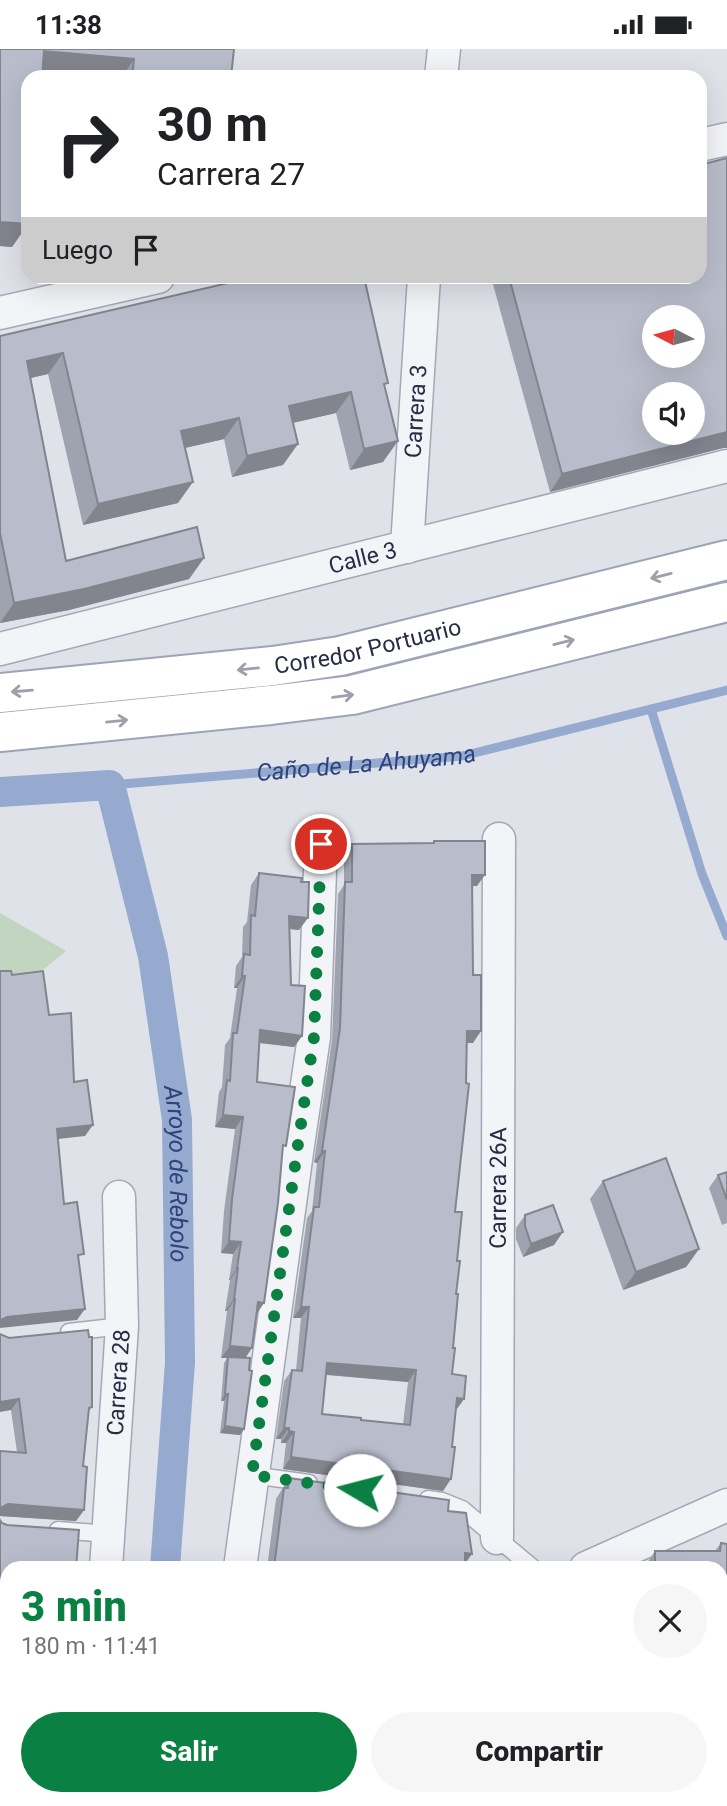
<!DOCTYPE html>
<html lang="es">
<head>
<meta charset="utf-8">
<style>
	body { margin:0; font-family:Roboto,sans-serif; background:#f6f6f6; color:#202124; height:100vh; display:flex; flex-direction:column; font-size:26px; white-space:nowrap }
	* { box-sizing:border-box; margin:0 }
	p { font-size:23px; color:#757577 }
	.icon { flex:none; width:38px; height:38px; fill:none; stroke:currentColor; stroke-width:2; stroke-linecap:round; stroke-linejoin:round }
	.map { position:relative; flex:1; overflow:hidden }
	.details { position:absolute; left:0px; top:1512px; width:728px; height:245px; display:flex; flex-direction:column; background:#fff; border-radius:21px 21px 0 0; box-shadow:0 7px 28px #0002 }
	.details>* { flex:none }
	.banner { position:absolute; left:21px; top:21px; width:686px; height:214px; border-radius:21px; box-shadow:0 7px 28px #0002; background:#fff; color:#202124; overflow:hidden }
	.needle { width:46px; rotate:276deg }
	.controls { position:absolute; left:642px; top:256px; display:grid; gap:14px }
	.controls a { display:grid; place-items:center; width:63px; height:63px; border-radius:50%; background:#fff; box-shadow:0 7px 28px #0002; font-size:35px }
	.pin { position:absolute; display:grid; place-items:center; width:60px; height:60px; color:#fff; margin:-30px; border:4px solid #fff; border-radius:50%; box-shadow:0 2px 7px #0007 }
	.me { position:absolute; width:77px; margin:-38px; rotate:278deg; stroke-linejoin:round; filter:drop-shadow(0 0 5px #0008) }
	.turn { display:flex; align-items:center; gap:24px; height:147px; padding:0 21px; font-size:32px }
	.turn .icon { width:91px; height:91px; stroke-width:2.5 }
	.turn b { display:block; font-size:49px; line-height:60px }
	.then { display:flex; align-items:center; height:66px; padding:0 21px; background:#0003; gap:14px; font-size:26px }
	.round { display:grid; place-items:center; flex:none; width:74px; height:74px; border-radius:37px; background:#f6f6f6 }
	.head { display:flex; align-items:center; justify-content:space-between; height:119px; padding:0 21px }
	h1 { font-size:42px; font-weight:800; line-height:52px; color:#0b8043 }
	.button { display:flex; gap:14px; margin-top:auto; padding:14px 21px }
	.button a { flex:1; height:80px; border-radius:42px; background:#0b8043; color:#fff; font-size:28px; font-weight:800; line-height:80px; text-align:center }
	.button a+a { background:#f6f6f6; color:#202124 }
	.status { display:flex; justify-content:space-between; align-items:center; height:49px; padding:0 35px; background:#fff; direction:ltr }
	.status svg { height:19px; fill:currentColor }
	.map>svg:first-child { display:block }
</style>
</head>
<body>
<div class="status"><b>11:38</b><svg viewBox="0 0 49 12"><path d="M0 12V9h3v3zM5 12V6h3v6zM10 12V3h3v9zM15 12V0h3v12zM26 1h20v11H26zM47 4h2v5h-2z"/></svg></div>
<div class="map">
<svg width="727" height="1757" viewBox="0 0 727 1757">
	<rect width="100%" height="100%" fill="#e0e2ea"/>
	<path fill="#c2d5c0" d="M 0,864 L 66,902 L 38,925 L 0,926 Z"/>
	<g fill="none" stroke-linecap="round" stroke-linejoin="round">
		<g stroke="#96a9cf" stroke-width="9">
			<path d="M 651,660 L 702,825 L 727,887"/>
			<path id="s1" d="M 110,736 L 462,707 L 727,641"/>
		</g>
		<g stroke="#96a9cf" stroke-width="30">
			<path id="s2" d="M 0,743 L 110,736 L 153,907 L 177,1071 L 180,1313 L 165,1519"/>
			<path d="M 147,1757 L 148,1750"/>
		</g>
		<g stroke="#a4a8b5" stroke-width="19">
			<path id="lane" d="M 69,1283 L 122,1277
				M 252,1426 L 309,1434
				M 428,1450 L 442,1452 L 462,1460 L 533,1519
				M 58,1481 L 109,1485"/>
		</g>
		<g stroke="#a4a8b5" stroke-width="35">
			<g id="street">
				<path d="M 441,28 L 444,0"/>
				<path d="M 700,96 L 727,90"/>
				<path d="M 0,264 L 158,228"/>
				<path id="s3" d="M 407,498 L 424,228"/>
				<path id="s4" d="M 0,600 L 727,417"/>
				<path id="s5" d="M 497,1489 L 499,790"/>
				<path id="s6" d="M 106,1519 L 122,1277 L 119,1148"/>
				<path d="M 240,1519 L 297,1103 L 314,988 L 321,795"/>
				<path d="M 586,1519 L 727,1456"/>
				<path d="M 0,1658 L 7,1658"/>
				<path d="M 86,1757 L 86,1750"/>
				<path d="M 206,1757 L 207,1750"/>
			</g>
		</g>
		<g stroke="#9da4b8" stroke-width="42">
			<g id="primary">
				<path id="s7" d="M 0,644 L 273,617 L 340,607 L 727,511"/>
				<path d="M 0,683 L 271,656 L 352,646 L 727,553"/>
			</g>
		</g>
		<use href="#lane" stroke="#f3f4f8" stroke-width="16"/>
		<use href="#street" stroke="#f3f4f8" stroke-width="32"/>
		<use href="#primary" stroke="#fff" stroke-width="38"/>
	</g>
	<path fill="#9fa3af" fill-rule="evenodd" d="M 0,0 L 234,0 L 231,28 L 65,28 L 42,26 L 28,175 L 12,198 L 0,197 Z
		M 491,228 L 700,228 L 723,399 L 550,443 Z
		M 0,287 L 385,339 L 383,413 L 350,421 L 336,364 L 293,374 L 283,416 L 232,428 L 224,390 L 185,399 L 178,454 L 83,476 L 48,325 L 31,329 L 66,512 L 204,509 L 189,530 L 69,561 L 0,574 Z
		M 434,792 L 477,837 L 472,837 L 473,994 L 467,994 L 455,1163 L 457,1212 L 452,1325 L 464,1350 L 456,1361 L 443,1442 L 283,1420 L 286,1394 L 281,1394 L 281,1390 L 276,1390 L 284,1332 L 292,1321 L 296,1321 L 301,1269 L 293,1269 L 307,1169 L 312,1162 L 317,1114 L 314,1113 L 332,991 L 338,845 L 344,836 L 344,806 L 352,795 L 433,794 ZM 326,1326 L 408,1333 L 403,1375 L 361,1371 L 322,1365 Z
		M 259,824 L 299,881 L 290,880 L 291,936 L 302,987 L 294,998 L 259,994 L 257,1033 L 283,1101 L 256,1266 L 245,1309 L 244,1380 L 240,1386 L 220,1384 L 224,1352 L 221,1352 L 224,1314 L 227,1309 L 221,1309 L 227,1262 L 225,1262 L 230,1231 L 229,1231 L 233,1205 L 221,1204 L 224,1162 L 235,1080 L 215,1078 L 219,1043 L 222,1038 L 225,996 L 230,989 L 237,939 L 234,939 L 236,917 L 242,908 L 243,878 L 247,873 L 251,836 Z
		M 727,1123 L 727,1174 L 722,1176 L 709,1139 L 718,1126 Z
		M 603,1132 L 699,1200 L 686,1218 L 623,1241 L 590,1150 Z
		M 525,1166 L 554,1196 L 523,1208 L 516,1190 L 516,1179 Z
		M 0,1285 L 92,1358 L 88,1363 L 83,1417 L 84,1461 L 76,1472 L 0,1467 L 17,1403 Z
		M 289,1429 L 448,1462 L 465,1515 L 465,1519 L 267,1519 L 276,1450 Z
		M 721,1494 L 727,1757 L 560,1757 L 558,1750 L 721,1750 L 721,1519 L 647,1519 L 647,1514 L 655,1502 L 715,1502 Z
		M 236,1750 L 343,1750 L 339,1756 L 327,1756 L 327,1757 L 235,1757 Z"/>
	<path fill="#82848e" d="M 44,2 L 134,10 L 122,28 L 65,28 L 28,25 Z
		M 0,173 L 28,175 L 12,198 L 0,197 Z
		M 63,304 L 48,325 L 13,333 L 27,312 Z
		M 351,343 L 336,364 L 274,378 L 289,357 Z
		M 239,369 L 224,390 L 167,403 L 181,382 Z
		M 727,383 L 727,399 L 723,399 L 550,443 L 562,425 Z
		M 398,392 L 383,413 L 350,421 L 364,400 Z
		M 298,395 L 283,416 L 232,428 L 247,407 Z
		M 193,433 L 178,454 L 83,476 L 98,455 Z
		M 204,509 L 189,530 L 69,561 L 0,574 L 14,554 Z
		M 472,826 L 485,826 L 477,837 L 464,837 Z
		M 289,867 L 308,869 L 299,881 L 281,879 Z
		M 242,927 L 245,927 L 237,939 L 234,939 Z
		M 260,981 L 302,987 L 294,998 L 252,993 Z
		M 467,982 L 481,982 L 473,994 L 459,994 Z
		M 223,1066 L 243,1068 L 235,1080 L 215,1078 Z
		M 93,1076 L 85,1087 L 49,1091 L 57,1080 Z
		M 322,1102 L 325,1102 L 317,1114 L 314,1113 Z
		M 563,1183 L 554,1196 L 523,1208 L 531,1195 Z
		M 229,1192 L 241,1193 L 233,1205 L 221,1204 Z
		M 699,1200 L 686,1218 L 623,1241 L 636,1223 Z
		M 237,1219 L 238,1219 L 230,1231 L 229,1231 Z
		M 234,1250 L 235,1250 L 227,1262 L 225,1262 Z
		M 258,1253 L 264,1254 L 256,1266 Z
		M 301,1258 L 309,1258 L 301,1269 L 293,1269 Z
		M 85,1260 L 77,1271 L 0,1279 L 0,1272 L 1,1271 L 7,1268 Z
		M 230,1297 L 252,1299 L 244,1311 L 228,1308 L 227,1309 L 221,1309 Z
		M 327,1314 L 416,1321 L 408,1333 L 319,1325 Z
		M 225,1345 L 228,1345 L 224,1352 L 221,1352 Z
		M 457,1349 L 464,1350 L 456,1361 Z
		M 19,1350 L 11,1361 L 0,1363 L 0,1353 Z
		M 225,1377 L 244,1380 L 240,1386 L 220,1384 Z
		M 284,1379 L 289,1379 L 281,1390 L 276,1390 Z
		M 289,1382 L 294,1383 L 286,1394 L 281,1394 Z
		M 291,1408 L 451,1430 L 443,1442 L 283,1420 Z
		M 8,1455 L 84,1461 L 76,1472 L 0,1467 L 0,1459 Z
		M 465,1504 L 472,1505 L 464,1516 Z
		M 0,1628 L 7,1628 L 7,1639 L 0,1639 Z
		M 324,1750 L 343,1750 L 339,1756 L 321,1755 Z"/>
	<path fill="#b9bdcb" stroke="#82848e" stroke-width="2" fill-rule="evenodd" d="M 0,0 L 234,0 L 231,28 L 132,28 L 134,10 L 44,2 L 42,28 L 28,28 L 28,175 L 0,173 Z
		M 727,109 L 727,383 L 562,425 L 509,228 L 700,228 L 700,116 ZM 654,268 L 693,268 L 693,306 L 654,306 ZM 654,345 L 693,345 L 693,383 L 654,383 Z
		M 254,228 L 364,228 L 388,334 L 384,335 L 398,392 L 364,400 L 351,343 L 289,357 L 298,395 L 247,407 L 239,369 L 181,382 L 193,433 L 98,455 L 63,304 L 27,312 L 66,512 L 197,478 L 204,509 L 84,540 L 14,554 L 0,484 L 0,287 Z
		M 434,792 L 485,792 L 485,826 L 472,826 L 473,926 L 481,926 L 481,982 L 467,982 L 466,1034 L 469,1035 L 455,1163 L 462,1163 L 457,1212 L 460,1212 L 456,1245 L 458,1245 L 453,1299 L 455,1299 L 452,1325 L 466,1327 L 464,1350 L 457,1349 L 452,1398 L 455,1398 L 451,1430 L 291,1408 L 294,1383 L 289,1382 L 289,1379 L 284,1379 L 292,1321 L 302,1322 L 309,1258 L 301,1258 L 314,1158 L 319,1158 L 325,1102 L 322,1102 L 340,979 L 345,833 L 352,833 L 352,795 L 434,794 ZM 327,1314 L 416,1321 L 410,1376 L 361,1371 L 361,1369 L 322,1365 Z
		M 259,824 L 302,829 L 301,833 L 309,833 L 308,869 L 289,867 L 291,936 L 305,937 L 302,987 L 260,981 L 257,1033 L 295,1038 L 286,1097 L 283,1096 L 278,1154 L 264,1254 L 258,1253 L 252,1299 L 230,1297 L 235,1250 L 234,1250 L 238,1219 L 237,1219 L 241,1193 L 229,1192 L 232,1150 L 243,1068 L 223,1066 L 227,1031 L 230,1032 L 233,984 L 237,984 L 245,927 L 242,927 L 244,905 L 250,906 L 251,866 L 255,867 Z
		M 0,922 L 11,922 L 12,926 L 43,922 L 49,966 L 71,964 L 74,1033 L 87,1031 L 93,1076 L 57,1080 L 64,1155 L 77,1153 L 84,1205 L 78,1206 L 85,1260 L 7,1268 L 1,1271 L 0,1274 Z
		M 666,1109 L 699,1200 L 636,1223 L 603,1132 Z
		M 727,1123 L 727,1151 L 718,1126 Z
		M 553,1156 L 563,1183 L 531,1195 L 525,1177 L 525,1166 Z
		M 88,1281 L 89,1288 L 92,1288 L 92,1358 L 89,1359 L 83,1417 L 87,1418 L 84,1461 L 8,1455 L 0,1459 L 0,1402 L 26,1404 L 19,1350 L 0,1353 L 0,1285 L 9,1289 Z
		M 228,1308 L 250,1309 L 249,1321 L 252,1322 L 244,1380 L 225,1377 L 228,1345 L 225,1345 Z
		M 289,1429 L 449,1451 L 448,1462 L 466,1464 L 472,1505 L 465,1504 L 465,1519 L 274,1519 L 284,1439 L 288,1439 Z
		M 0,1471 L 2,1474 L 7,1476 L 79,1481 L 76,1519 L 7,1519 L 7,1628 L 0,1628 Z
		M 721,1494 L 727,1495 L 727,1757 L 570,1757 L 569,1750 L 721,1750 L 721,1519 L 655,1519 L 655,1502 L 720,1502 Z
		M 0,1703 L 7,1703 L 7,1750 L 14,1750 L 14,1757 L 0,1757 Z
		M 242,1750 L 328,1750 L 327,1757 L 241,1757 Z"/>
	<defs><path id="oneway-shaft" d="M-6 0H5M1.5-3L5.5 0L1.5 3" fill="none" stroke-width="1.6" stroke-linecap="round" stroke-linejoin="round" transform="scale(1.75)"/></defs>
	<g stroke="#9da0ab">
		<use href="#oneway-shaft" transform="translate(661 527) rotate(166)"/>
		<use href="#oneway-shaft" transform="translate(564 593) rotate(-14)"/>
		<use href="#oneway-shaft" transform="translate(248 620) rotate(174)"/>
		<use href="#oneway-shaft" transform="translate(22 642) rotate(175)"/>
		<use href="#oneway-shaft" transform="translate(343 647) rotate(-8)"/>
		<use href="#oneway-shaft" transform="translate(117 672) rotate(-6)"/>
	</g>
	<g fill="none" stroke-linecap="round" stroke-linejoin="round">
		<path stroke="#0b8043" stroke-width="12" stroke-dasharray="0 21.6" d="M 321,795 L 314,988 L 297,1102 L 252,1426 L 360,1441"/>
	</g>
	<g text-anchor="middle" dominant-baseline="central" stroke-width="6" stroke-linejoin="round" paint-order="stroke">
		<g font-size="23" fill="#262d44" stroke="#eff2f8">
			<text stroke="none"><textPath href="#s3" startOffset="136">Carrera 3</textPath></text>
			<text stroke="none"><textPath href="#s4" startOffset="374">Calle 3</textPath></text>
			<text stroke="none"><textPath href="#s7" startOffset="371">Corredor Portuario</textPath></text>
			<text stroke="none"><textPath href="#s5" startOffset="350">Carrera 26A</textPath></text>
			<text stroke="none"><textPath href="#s6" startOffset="186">Carrera 28</textPath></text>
		</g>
		<g font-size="24" font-style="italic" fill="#2c437c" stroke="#eff2f8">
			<text stroke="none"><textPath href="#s1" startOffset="257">Caño de La Ahuyama</textPath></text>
			<text stroke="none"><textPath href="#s2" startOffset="506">Arroyo de Rebolo</textPath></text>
		</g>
	</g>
</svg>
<div class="controls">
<a><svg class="needle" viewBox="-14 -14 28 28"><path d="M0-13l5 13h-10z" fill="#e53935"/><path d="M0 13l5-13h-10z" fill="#757577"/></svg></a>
<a><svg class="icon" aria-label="sound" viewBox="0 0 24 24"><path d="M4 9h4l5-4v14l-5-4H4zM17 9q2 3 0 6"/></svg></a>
</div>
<div class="pin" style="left:321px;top:795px;background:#d93025"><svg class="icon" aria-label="arrive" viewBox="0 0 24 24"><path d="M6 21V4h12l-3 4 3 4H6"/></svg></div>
<svg class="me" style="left:360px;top:1441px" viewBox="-20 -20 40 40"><circle r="19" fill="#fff"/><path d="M0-13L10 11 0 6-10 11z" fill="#0b8043"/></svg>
<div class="banner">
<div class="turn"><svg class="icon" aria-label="right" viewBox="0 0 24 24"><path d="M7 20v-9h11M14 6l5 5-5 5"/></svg><div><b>30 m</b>Carrera 27</div></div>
<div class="then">Luego<svg class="icon" aria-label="arrive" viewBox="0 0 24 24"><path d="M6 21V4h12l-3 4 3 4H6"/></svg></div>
</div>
<section class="details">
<div class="head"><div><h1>3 min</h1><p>180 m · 11:41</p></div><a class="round"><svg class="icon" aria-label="close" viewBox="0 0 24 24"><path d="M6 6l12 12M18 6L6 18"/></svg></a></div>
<div class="button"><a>Salir</a><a>Compartir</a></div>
</section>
</div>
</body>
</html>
